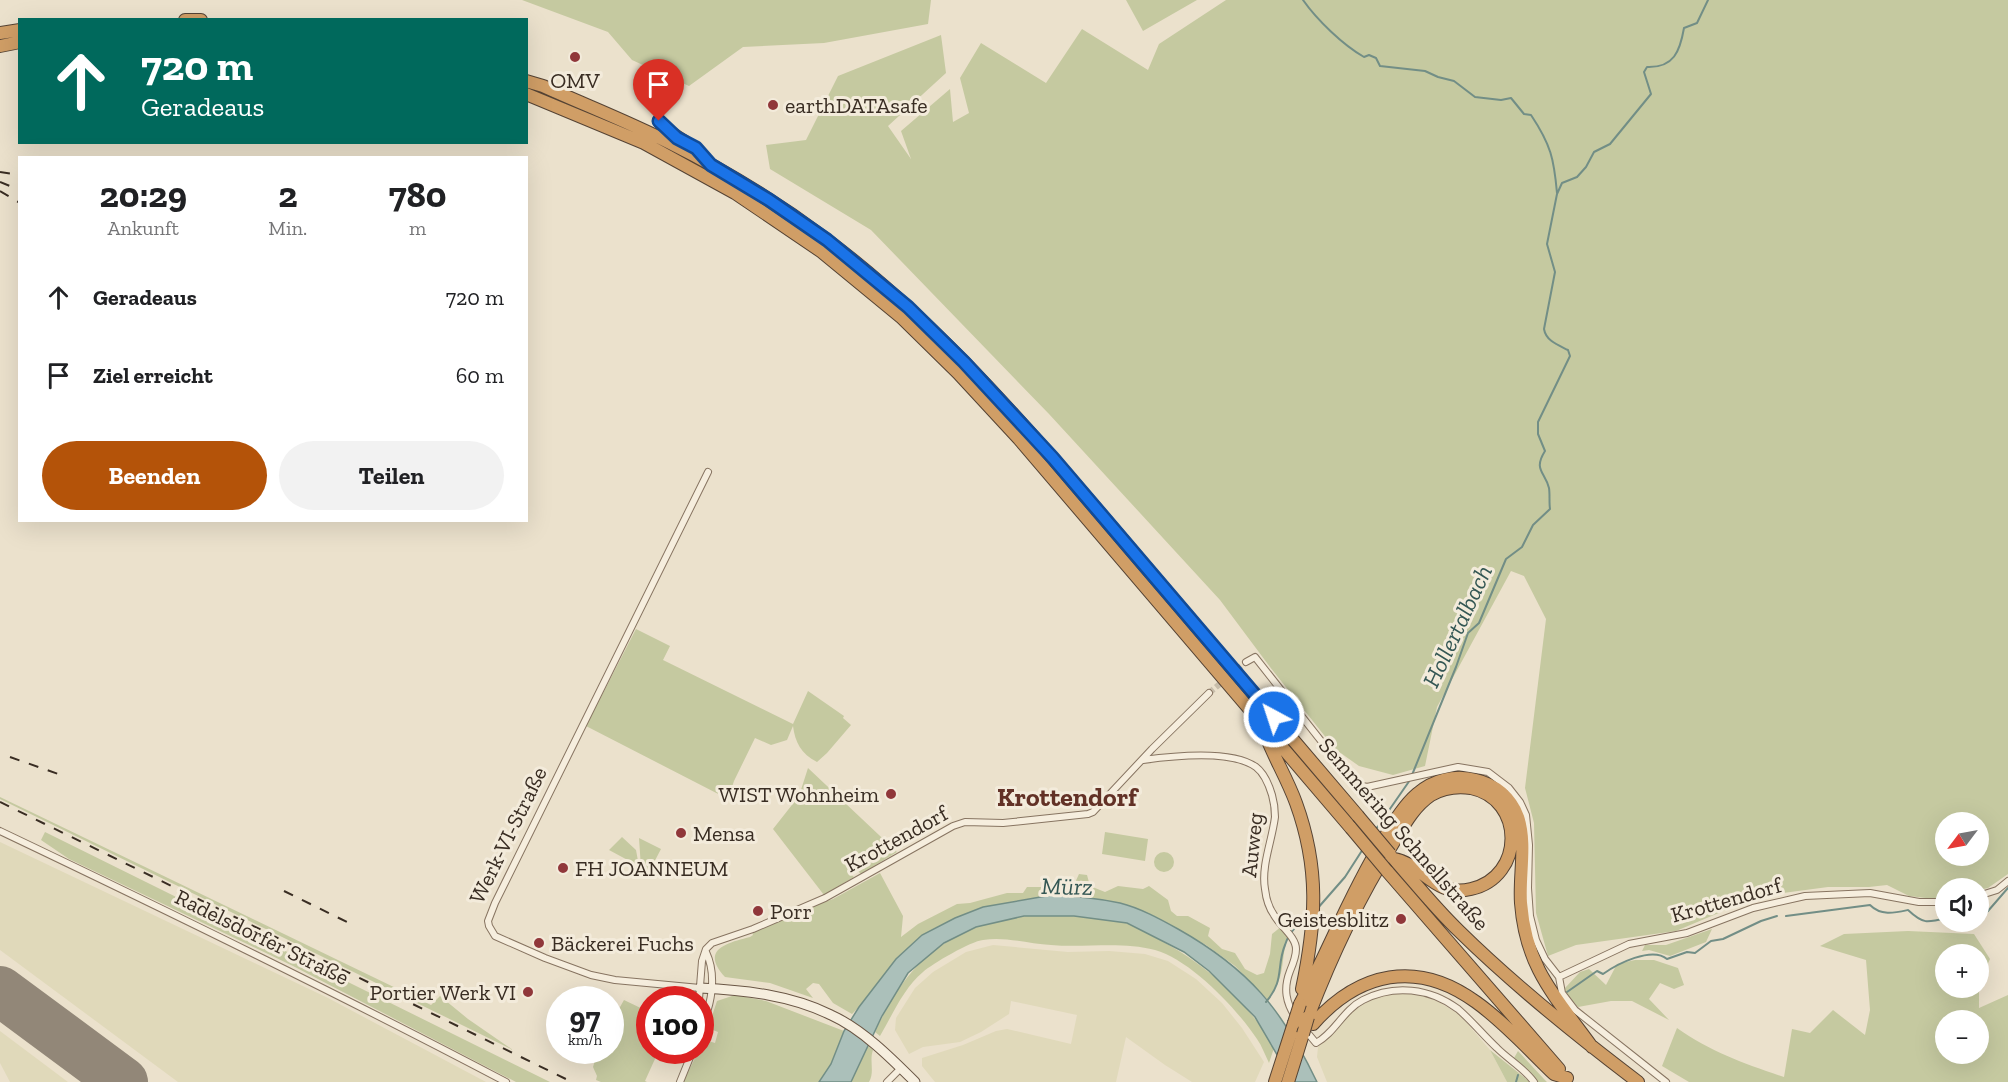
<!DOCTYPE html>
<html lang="de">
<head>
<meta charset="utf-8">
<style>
	body { margin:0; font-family:"Zilla Slab",serif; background:#f2f2f2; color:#202124; height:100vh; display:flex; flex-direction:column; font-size:22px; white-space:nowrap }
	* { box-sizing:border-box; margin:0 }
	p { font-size:20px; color:#757577 }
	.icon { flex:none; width:33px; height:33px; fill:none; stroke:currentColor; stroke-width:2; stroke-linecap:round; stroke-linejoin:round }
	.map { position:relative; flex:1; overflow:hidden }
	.drawer { position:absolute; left:18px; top:156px; width:510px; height:366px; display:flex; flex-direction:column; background:#fff; border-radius:0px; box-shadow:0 6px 24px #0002 }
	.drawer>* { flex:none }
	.top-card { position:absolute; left:18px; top:18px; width:510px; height:126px; border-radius:0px; box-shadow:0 6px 24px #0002; background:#00695c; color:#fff; overflow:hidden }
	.needle { width:39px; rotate:238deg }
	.buttons { position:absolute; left:1935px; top:812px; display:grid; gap:12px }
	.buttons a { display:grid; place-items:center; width:54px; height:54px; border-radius:50%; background:#fff; box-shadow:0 6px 24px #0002; font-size:30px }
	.speed { position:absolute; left:546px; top:986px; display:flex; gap:12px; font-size:30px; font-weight:700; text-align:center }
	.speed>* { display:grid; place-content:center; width:78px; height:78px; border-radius:50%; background:#fff; box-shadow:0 6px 24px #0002; line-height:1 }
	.speed small { font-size:15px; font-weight:400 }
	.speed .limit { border:9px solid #d22; background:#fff; color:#111 }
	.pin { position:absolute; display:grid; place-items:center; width:51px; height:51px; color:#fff; margin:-62px -26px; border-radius:50% 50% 50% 0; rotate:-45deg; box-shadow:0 0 6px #0007 }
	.pin .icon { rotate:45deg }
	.me { position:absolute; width:66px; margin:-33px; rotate:320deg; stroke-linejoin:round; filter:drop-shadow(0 0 4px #0008) }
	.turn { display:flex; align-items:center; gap:21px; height:126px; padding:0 24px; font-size:27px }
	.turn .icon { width:78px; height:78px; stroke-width:2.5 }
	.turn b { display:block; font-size:42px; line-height:51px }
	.eta { display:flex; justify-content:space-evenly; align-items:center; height:102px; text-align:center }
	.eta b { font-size:36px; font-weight:700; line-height:42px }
	.action { display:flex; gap:12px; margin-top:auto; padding:12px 24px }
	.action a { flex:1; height:69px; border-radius:36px; background:#b45309; color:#fff; font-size:24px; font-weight:700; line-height:69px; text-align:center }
	.action a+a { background:#f2f2f2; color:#202124 }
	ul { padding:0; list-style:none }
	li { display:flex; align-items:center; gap:18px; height:78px; padding:0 24px }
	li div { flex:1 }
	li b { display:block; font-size:22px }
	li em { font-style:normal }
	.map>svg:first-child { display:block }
</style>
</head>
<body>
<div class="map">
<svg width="2008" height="1082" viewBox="0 0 2008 1082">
	<rect width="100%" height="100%" fill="#ebe1cc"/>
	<path fill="#e0d9ba" d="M 0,842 L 328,998 L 486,1082 L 178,1082 L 0,950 Z
		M 993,945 L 1068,952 L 1109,951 L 1145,954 L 1168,961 L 1196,979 L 1222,1003 L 1242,1028 L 1264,1062 L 1255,1082 L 1192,1082 L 1165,1065 L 1126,1037 L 1116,1082 L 935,1082 L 922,1066 L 922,1058 L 963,1045 L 996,1031 L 1007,1029 L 1071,1044 L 1077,1015 L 1011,1001 L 1009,1014 L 981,1032 L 960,1042 L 923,1047 L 909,1054 L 895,1030 L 896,1018 L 915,988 L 933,972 L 966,952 Z
		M 1398,993 L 1418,994 L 1439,1002 L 1460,1015 L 1490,1050 L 1507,1082 L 1327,1082 L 1317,1057 L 1318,1047 L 1346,1017 L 1361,1005 L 1380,996 Z
		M 0,1031 L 68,1082 L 10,1082 L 0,1063 Z"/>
	<path fill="#c5c9a0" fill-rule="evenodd" d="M 522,0 L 931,0 L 928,24 L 824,43 L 743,47 L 689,86 L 632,60 L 608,32 Z
		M 1126,0 L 1197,0 L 1143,31 Z
		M 1226,0 L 2008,0 L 2008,874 L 1988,888 L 1979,890 L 1978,888 L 1946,888 L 1945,897 L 1934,899 L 1909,896 L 1887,885 L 1869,887 L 1828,887 L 1783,893 L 1747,901 L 1676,931 L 1576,945 L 1548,956 L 1536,913 L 1534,823 L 1525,788 L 1546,619 L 1524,576 L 1511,571 L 1437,707 L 1425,766 L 1393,775 L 1359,766 L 1335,749 L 1270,667 L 1220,600 L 1049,414 L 871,230 L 770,169 L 766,145 L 806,140 L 838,76 L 941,35 L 946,73 L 888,126 L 911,159 L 901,131 L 950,89 L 953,122 L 969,113 L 960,78 L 981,43 L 1046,83 L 1082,29 L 1148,70 L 1159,44 ZM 1946,822 L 1978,822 L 1978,855 L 1946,855 Z
		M 636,629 L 670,646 L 663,660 L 793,724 L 808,691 L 844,716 L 843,718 L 851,725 L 827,753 L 817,762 C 801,754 795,742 793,726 L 787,740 L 771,745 L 755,738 L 734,781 L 728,799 L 586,726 Z
		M 808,768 L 897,852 L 861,874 L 855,868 L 849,873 L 854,877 L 824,895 L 773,829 L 799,796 Z
		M 0,797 L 431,1005 L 440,996 L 468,1019 L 513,1050 L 0,799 Z
		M 45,832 L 550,1082 L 516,1082 L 293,966 L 69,859 L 41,840 Z
		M 1105,832 L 1148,839 L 1145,861 L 1102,854 Z
		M 622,837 L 636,850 L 638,861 L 635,864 L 609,850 Z
		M 639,838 L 661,849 L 649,872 L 641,868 Z
		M1154 862a10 10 0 1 1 20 0a10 10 0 1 1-20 0Z
		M 880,873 L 903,916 L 901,937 L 918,924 L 957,904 L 970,903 L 1007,893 L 1023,893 L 1027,887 L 1073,887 L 1079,874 L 1087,875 L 1090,886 L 1105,892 L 1118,886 L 1143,889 L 1149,886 L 1168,900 L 1171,911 L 1177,916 L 1188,916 L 1210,928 L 1208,936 L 1222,949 L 1235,953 L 1245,969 L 1257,975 L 1264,973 L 1270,954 L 1272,934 L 1282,926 L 1289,935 C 1283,948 1284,960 1281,973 C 1279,983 1273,992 1268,1000 L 1235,966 L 1206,945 L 1154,916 L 1122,904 L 1085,897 L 1052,895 L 983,907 L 955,918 L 922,935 L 896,959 L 859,1007 L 852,1014 L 833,1003 L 819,984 L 813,983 L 806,989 L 813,998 L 770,983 L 725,977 C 700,950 726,943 750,937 L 753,935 L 752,932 L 802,909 L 807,911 L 813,909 L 814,906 L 833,899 Z
		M 1024,916 C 1057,916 1093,914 1125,922 C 1135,925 1145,932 1154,937 C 1203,962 1247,999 1274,1048 L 1269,1063 C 1265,1055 1262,1046 1257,1039 C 1237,1009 1191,960 1155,950 C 1122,941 1085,948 1051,945 C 1029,944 1005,936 983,940 C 971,941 932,964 923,972 C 903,989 893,1014 880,1036 L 875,1032 C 898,983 923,949 974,928 C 989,921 1008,920 1024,916 Z
		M 1712,929 L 1706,942 L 1670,956 L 1649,950 L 1642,951 L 1645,945 L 1666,945 Z
		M 1908,931 L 1974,934 L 1990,959 L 1979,983 L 1979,1008 L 2008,995 L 2008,1082 L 1689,1082 L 1662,1066 L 1677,1028 C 1711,1052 1745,1064 1784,1077 L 1792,1029 L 1810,1033 L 1833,1010 L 1865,1035 L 1870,1010 L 1866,960 L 1820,946 L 1844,934 ZM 1946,954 L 1978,954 L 1978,987 L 1946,987 ZM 1946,1020 L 1978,1020 L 1978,1053 L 1946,1053 Z
		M 1635,960 L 1654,960 L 1678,968 L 1684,985 L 1674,989 L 1660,983 L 1649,999 L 1669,1020 L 1632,1001 L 1611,1001 L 1578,1007 L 1566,994 L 1565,988 L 1580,972 L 1589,969 L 1606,985 L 1617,964 Z
		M 735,995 L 766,1001 L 844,1031 L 831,1064 L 819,1082 L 683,1082 C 688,1071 694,1062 698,1050 L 700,1050 L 701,1042 L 705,1040 L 715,1043 L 718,1032 L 708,1028 L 717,1001 Z
		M 624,1000 L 649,1012 L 650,1050 L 659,1050 L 645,1081 L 647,1082 L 601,1082 L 596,1080 L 597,1076 L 593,1067 L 598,1050 L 610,1050 L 611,1023 Z
		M 868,1046 L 873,1050 C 869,1061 875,1072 869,1082 L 851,1082 Z
		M 1490,1050 L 1530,1082 L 1507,1082 Z
		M 1518,1051 L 1544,1079 L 1547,1082 L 1538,1082 L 1529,1071 L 1514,1058 Z"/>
	<path fill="#abc0ba" stroke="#728e86" stroke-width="1.5" d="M 1052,895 C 1074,896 1097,898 1120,903 C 1140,908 1160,919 1178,929 C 1249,969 1282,1009 1317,1082 L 1293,1082 L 1255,1017 L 1209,971 L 1184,952 L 1127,923 L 1074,916 L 1024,916 L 976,927 L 944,943 L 908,973 L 882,1016 L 851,1082 L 819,1082 L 831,1064 L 844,1031 L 859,1007 L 896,959 L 922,935 L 955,918 L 983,907 Z"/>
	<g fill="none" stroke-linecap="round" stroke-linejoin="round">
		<path stroke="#728e86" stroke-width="2" d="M 1303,0 C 1317,20 1343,45 1364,57 L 1369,55 L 1376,58 L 1380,66 L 1425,71 L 1438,77 L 1454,81 L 1475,97 L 1501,100 L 1511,98 L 1524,114 L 1531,115 C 1551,145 1554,159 1557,193
			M 1412,775 L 1456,667 L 1468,633 L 1479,623 L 1506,559 L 1522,547 L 1533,525 L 1550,509 C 1549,502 1550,494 1549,488 C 1545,472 1533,470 1545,451 L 1538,434 L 1538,422 L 1570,356 L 1568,350 C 1558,345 1546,341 1544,329 L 1555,272 L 1547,244 L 1557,194 L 1562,183 L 1577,177 L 1586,167 L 1594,152 L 1610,144 L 1651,94 L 1644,72 L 1647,67 C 1674,68 1680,51 1684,28 L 1697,23 L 1708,0
			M 1376,829 L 1410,780
			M 1317,909 L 1345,877 L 1363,849
			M 1786,916 L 1870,905 C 1881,916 1894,913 1908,910 C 1923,924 1927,923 1946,918
			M 1978,916 L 1988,911 L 2008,888
			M 1567,992 L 1597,971 L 1603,974 C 1617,964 1652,946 1667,959 L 1687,952 L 1695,953 L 1711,941 L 1723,939 L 1761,921 L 1777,916
			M 1266,1002 C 1285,980 1276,967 1285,945 C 1289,932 1298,924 1308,916
			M 1516,1082 L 1518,1075"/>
		<path stroke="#928778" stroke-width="50" d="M 0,991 L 123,1082"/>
		<path stroke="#c7bdaa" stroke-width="6" stroke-dasharray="6 3" stroke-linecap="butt" d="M 1209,693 L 1246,662"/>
		<g stroke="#877461" stroke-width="8">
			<path id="street" d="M 1246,662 L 1255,657 L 1351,779 L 1358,785 L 1367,787 L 1458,767 L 1488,772 L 1509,788 L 1520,802 L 1526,815 L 1529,845 L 1528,888 L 1530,916 L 1536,940 L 1545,959 L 1559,977 L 1562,993 L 1575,1010 L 1666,1082
				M 1143,760 C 1172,756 1231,749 1256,767 C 1264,773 1269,785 1272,795 C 1274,802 1275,809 1275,817 C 1272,841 1261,866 1265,889 C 1266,898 1269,908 1274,915 C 1280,926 1296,937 1296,949 C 1296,957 1293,964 1290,971 C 1283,989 1286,1003 1296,1018
				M 0,831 C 170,912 339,994 506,1082
				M 1978,896 L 1997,890 L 2008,881
				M 1559,977 L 1629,944 L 1687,933 L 1753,908 L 1805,896 L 1870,893 L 1919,902 L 1946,902
				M 700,988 L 615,980 L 591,975 L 545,958 L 495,936 L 489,926 L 488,921 L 495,903 L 708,472
				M 699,999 L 702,961 L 706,949 L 712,943 L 753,929 L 825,898 L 953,826 L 965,822 L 1003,823 L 1088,814 L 1093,812 L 1152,749 L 1209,693
				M 700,1028 C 712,1006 717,975 706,952
				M 1306,1031 L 1316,1043 C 1335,1033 1343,1010 1363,1000 C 1394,984 1430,988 1458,1009 C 1472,1021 1484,1036 1497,1048 C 1509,1060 1524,1068 1534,1082
				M 680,1082 L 693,1050
				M 887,1082 L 901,1068"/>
		</g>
		<g stroke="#695544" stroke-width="11">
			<path id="secondary" d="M 700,988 C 744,990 791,995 831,1015 C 862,1029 891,1058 915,1082"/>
		</g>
		<g stroke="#554334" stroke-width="14">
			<path id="highway" d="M 185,20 L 201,20
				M 0,33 L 20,30
				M 0,46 L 20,42
				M 526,81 L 543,86 C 585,105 629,122 670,143 C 724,170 778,203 826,239 C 939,324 1032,433 1123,540 C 1201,632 1280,724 1358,816
				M 526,94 L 644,143 L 735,193 L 822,252 L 901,317 L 958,373 L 1019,439 L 1351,828
				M 659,121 L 668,131 L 685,142
				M 1264,731 C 1273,756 1287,778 1296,803 C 1320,869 1316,922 1302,989
				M 1395,860 C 1416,884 1436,909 1459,931 C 1515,986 1576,1035 1638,1082
				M 1387,871 L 1559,1069
				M 1300,1004 C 1329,950 1350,894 1382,842 C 1392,826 1402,807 1417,794 C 1433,780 1455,774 1476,780 C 1495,784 1511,798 1518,817 C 1527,844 1519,875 1521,903 C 1526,969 1556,997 1592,1047
				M 1308,1017 C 1331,957 1358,899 1392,845 C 1403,827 1413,807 1431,795 C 1443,788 1457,786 1471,788 C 1525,799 1525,877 1471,889 C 1434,898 1423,864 1394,859
				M 1313,1024 C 1359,972 1417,959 1476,1002 C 1504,1022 1529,1050 1554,1074 L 1567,1078
				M 1275,1082 L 1294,1023
				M 1288,1082 L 1303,1034"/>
		</g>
		<use href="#street" stroke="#f6eede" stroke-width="6"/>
		<use href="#secondary" stroke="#f6eede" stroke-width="9"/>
		<use href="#highway" stroke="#d09e66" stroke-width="12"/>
		<path stroke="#392d23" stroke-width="2" stroke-dasharray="10 10" stroke-linecap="butt" d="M 0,172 L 20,175
			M 0,182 L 20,190
			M 0,191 L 20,203
			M 10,757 L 64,776
			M 0,802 L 572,1082
			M 284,891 L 347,922"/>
		<g stroke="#554334" stroke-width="14" stroke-linecap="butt">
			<path id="highway-bridge" d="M 1358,816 L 1390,854
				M 1351,828 L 1387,871
				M 1294,1023 L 1300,1004
				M 1303,1034 L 1308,1017"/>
		</g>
		<use href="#highway-bridge" stroke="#d09e66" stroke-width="12"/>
	</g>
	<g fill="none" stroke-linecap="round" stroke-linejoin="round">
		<g stroke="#114b97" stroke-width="15">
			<path id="route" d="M 659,121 L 677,138 L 696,148 L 711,165 L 769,200 L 827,240 L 908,307 L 964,362 L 1053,458 L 1274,717"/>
		</g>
		<use href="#route" stroke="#1a73e8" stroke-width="10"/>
	</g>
	<g fill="#90373a" stroke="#f3ebdb" stroke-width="2">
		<circle cx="575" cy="57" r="6"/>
		<circle cx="773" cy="105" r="6"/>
		<circle cx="891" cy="794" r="6"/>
		<circle cx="681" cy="833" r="6"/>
		<circle cx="563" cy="868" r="6"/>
		<circle cx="758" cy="911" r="6"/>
		<circle cx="1401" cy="919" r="6"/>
		<circle cx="539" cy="943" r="6"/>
		<circle cx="528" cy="992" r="6"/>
	</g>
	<g text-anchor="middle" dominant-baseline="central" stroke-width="6" stroke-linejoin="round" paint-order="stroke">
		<g font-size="22" fill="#392d23" stroke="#f3ebdb" text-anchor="start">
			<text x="575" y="80" text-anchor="middle">OMV</text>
			<text x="785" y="105">earthDATAsafe</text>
			<text x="879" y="794" text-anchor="end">WIST Wohnheim</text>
			<text x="693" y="833">Mensa</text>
			<text x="575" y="868">FH JOANNEUM</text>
			<text x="770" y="911">Porr</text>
			<text x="1389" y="919" text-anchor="end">Geistesblitz</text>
			<text x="551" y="943">Bäckerei Fuchs</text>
			<text x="516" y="992" text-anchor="end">Portier Werk VI</text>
		</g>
		<g font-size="22" fill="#392d23" stroke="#f3ebdb">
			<text transform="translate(1404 834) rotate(49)">Semmering Schnellstraße</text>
			<text transform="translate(508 835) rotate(-64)">Werk-VI-Straße</text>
			<text transform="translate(896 839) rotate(-29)">Krottendorf</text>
			<text transform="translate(1252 845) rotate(-84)">Auweg</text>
			<text transform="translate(1726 900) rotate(-16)">Krottendorf</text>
			<text transform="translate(262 937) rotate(26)">Radelsdorfer Straße</text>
		</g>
		<g font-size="24" font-style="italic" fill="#345754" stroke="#f3ebdb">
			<text transform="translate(1457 626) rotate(-65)">Hollertalbach</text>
			<text transform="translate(1067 886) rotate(1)">Mürz</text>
		</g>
		<g font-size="26" font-weight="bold" fill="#623126" stroke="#f3ebdb">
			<text x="1067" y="797">Krottendorf</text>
		</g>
	</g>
</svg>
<div class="buttons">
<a><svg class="needle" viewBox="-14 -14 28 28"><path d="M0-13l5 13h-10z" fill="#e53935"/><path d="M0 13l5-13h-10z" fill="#757577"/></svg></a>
<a><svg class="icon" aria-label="sound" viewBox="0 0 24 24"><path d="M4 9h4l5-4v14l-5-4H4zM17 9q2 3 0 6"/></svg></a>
<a>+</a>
<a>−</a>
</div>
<div class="speed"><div>97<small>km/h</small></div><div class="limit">100</div></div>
<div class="pin" style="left:659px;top:121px;background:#d93025"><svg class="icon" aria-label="arrive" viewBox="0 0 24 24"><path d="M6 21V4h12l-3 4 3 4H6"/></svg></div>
<svg class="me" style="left:1274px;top:717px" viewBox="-20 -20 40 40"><circle r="17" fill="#1a73e8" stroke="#fff" stroke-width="3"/><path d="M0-11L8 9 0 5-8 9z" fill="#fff"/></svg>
<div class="top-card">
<div class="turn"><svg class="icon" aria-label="ahead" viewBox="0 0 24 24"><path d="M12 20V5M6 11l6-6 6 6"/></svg><div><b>720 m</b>Geradeaus</div></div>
</div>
<section class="drawer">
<div class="eta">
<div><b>20:29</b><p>Ankunft</p></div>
<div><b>2</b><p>Min.</p></div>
<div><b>780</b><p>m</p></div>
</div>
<ul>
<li><svg class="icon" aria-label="ahead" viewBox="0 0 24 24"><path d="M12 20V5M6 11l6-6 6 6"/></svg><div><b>Geradeaus</b></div><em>720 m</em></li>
<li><svg class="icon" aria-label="arrive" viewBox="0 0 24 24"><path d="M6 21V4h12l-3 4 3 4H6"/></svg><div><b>Ziel erreicht</b></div><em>60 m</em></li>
</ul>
<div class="action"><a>Beenden</a><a>Teilen</a></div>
</section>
</div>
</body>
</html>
